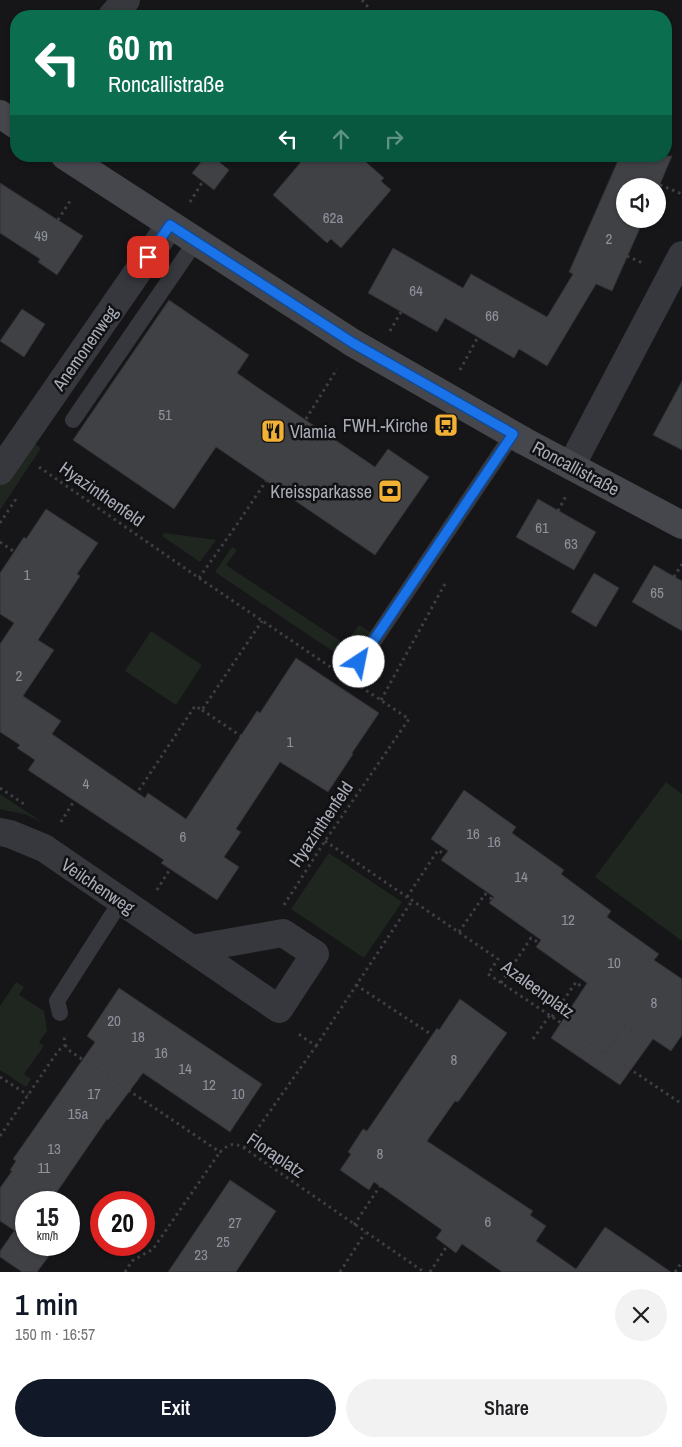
<!DOCTYPE html>
<html lang="en">
<head>
<meta charset="utf-8">
<style>
	body { margin:0; font-family:"Archivo Narrow",sans-serif; background:#f2f2f2; color:#202124; height:100vh; display:flex; flex-direction:column; font-size:19px; white-space:nowrap }
	* { box-sizing:border-box; margin:0 }
	p { font-size:16px; color:#757577 }
	.icon { flex:none; width:28px; height:28px; fill:none; stroke:currentColor; stroke-width:2; stroke-linecap:round; stroke-linejoin:round }
	.map { position:relative; height:1272px; overflow:hidden }
	.drawer { display:flex; flex-direction:column; background:#fff; flex:1 }
	.drawer>* { flex:none }
	.banner { position:absolute; left:10px; top:10px; width:662px; height:152px; border-radius:20px; box-shadow:0 1px 4px #0004; background:#0b6e4f; color:#fff; overflow:hidden }
	.controls { position:absolute; left:616px; top:178px; display:grid; gap:10px }
	.controls a { display:grid; place-items:center; width:50px; height:50px; border-radius:50%; background:#fff; box-shadow:0 1px 4px #0004; font-size:25px }
	.speed { position:absolute; left:15px; top:1191px; display:flex; gap:10px; font-size:25px; font-weight:700; text-align:center }
	.speed>* { display:grid; place-content:center; width:65px; height:65px; border-radius:50%; background:#fff; box-shadow:0 1px 4px #0004; line-height:1 }
	.speed small { font-size:12px; font-weight:400 }
	.speed .limit { border:8px solid #d22; background:#fff; color:#111 }
	.pin { position:absolute; display:grid; place-items:center; width:42px; height:42px; color:#fff; margin:-21px; border-radius:10px; box-shadow:0 2px 8px #0006 }
	.me { position:absolute; width:55px; margin:-28px; rotate:34deg; stroke-linejoin:round; filter:drop-shadow(0 0 4px #0008) }
	.turn { display:flex; align-items:center; gap:18px; height:105px; padding:0 15px; font-size:22px }
	.turn .icon { width:65px; height:65px; stroke-width:2.5 }
	.turn b { display:block; font-size:35px; line-height:42px }
	.lanes { display:flex; align-items:center; height:48px; padding:0 15px; background:#0003; justify-content:center; gap:25px; direction:ltr }
	.lanes .off { opacity:.35 }
	.round { display:grid; place-items:center; flex:none; width:52px; height:52px; border-radius:26px; background:#f2f2f2 }
	.head { display:flex; align-items:center; justify-content:space-between; height:85px; padding:0 15px }
	h1 { font-size:30px; font-weight:600; line-height:38px; color:#111827 }
	.primary-button { display:flex; gap:10px; margin-top:auto; padding:10px 15px }
	.primary-button a { flex:1; height:58px; border-radius:30px; background:#111827; color:#fff; font-size:20px; font-weight:600; line-height:58px; text-align:center }
	.primary-button a+a { background:#f2f2f2; color:#202124 }
	.map>svg:first-child { display:block }
</style>
</head>
<body>
<div class="map">
<svg width="682" height="1272" viewBox="0 0 682 1272">
	<rect width="100%" height="100%" fill="#161618"/>
	<path fill="#1e261f" d="M 29,440 L 41,448 L 0,510 L 0,484 Z
		M 165,533 L 216,540 L 200,562 L 162,536 Z
		M 232,547 L 237,550 L 226,565 L 345,644 L 359,625 L 370,632 L 349,662 L 215,572 Z
		M 151,631 L 202,665 L 176,705 L 125,671 Z
		M 666,782 L 682,794 L 682,941 L 595,877 Z
		M 0,794 L 42,822 L 27,815 L 0,809 Z
		M 329,853 L 402,902 L 364,958 L 291,909 Z
		M 16,982 L 24,987 L 19,995 L 44,1011 L 47,1031 L 39,1042 L 44,1046 L 24,1074 L 31,1079 L 26,1087 L 0,1070 L 0,1006 Z"/>
	<path fill="#404145" stroke="#303034" d="M 206,156 L 212,156 L 229,170 L 214,190 L 192,173 Z
		M 306,156 L 359,156 L 384,178 L 381,181 L 391,190 L 341,248 L 331,239 L 327,243 L 273,195 Z
		M 620,156 L 672,156 L 658,189 L 658,186 L 625,186 L 625,219 L 644,219 L 612,291 L 596,284 L 547,366 L 519,349 L 514,358 L 445,318 L 437,332 L 368,293 L 393,248 L 463,288 L 471,274 L 547,317 L 573,274 L 569,272 Z
		M 0,183 L 83,236 L 57,275 L 38,262 L 40,259 L 0,233 Z
		M 169,300 L 249,355 L 237,373 L 257,387 L 375,467 L 388,449 L 429,477 L 375,555 L 216,447 L 174,509 L 73,440 Z
		M 22,309 L 45,324 L 24,357 L 0,341 Z
		M 682,381 L 682,450 L 653,435 Z
		M 538,499 L 596,532 L 574,570 L 516,537 Z
		M 46,509 L 98,543 L 77,574 L 80,576 L 38,640 L 54,650 L 23,696 L 61,721 L 52,734 L 145,798 L 148,793 L 186,819 L 257,711 L 260,713 L 296,658 L 379,713 L 352,753 L 353,754 L 328,792 L 280,762 L 236,829 L 241,832 L 224,857 L 239,867 L 217,900 L 161,863 L 164,860 L 28,770 L 35,760 L 17,748 L 20,745 L 0,732 L 0,644 L 14,623 L 0,614 L 0,573 L 24,537 L 26,539 Z
		M 654,565 L 682,581 L 682,631 L 632,602 Z
		M 594,573 L 619,588 L 596,627 L 571,612 Z
		M 464,790 L 516,827 L 512,833 L 564,870 L 561,874 L 611,911 L 607,917 L 659,954 L 654,960 L 682,979 L 682,1035 L 671,1051 L 653,1039 L 620,1085 L 551,1038 L 587,983 L 536,947 L 541,940 L 489,903 L 494,897 L 441,860 L 448,851 L 431,839 Z
		M 119,988 L 262,1084 L 230,1132 L 143,1073 L 108,1120 L 107,1119 L 50,1202 L 26,1202 L 26,1238 L 0,1221 L 0,1188 L 12,1171 L 10,1170 L 16,1161 L 13,1159 L 95,1042 L 87,1036 Z
		M 460,999 L 507,1033 L 458,1102 L 455,1101 L 427,1141 L 533,1211 L 530,1215 L 546,1226 L 536,1241 L 576,1269 L 605,1227 L 671,1272 L 502,1272 L 462,1244 L 456,1253 L 436,1238 L 442,1230 L 374,1182 L 369,1190 L 340,1170 L 351,1154 L 348,1152 L 363,1129 L 367,1131 L 437,1028 L 439,1030 Z
		M 230,1180 L 276,1211 L 265,1228 L 236,1272 L 168,1272 Z
		M 14,1231 L 26,1240 L 26,1245 L 33,1245 L 49,1256 L 37,1272 L 22,1272 L 0,1257 L 0,1251 Z"/>
	<g fill="none" stroke-linecap="round" stroke-linejoin="round">
		<path stroke="#3d3f44" stroke-width="3" stroke-dasharray="2.5 4" stroke-linecap="butt" d="M 362,0 L 368,7 L 372,16
			M 218,161 L 222,156
			M 660,185 L 682,194
			M 190,202 L 203,181
			M 58,220 L 72,198
			M 627,256 L 645,264
			M 390,331 L 401,312
			M 460,370 L 478,337
			M 306,419 L 337,369
			M 39,467 L 199,578 L 335,670
			M 558,511 L 566,496
			M 0,523 L 18,496
			M 0,542 L 22,557
			M 674,577 L 682,564
			M 199,578 L 238,523 L 266,481
			M 381,700 L 446,582
			M 202,710 L 247,740
			M 0,788 L 27,806
			M 139,790 L 195,706 L 202,710 L 262,621
			M 61,822 L 74,801
			M 325,841 L 498,959 L 488,974 L 682,1104
			M 157,890 L 170,869
			M 407,897 L 438,850 L 445,855
			M 284,905 L 325,841 L 409,719 L 361,687
			M 459,932 L 485,894 L 492,899
			M 501,983 L 531,938 L 539,943
			M 356,985 L 432,1035
			M 552,1017 L 576,982 L 583,988
			M 533,1039 L 550,1015
			M 65,1045 L 70,1051 L 220,1152 C 229,1144 233,1142 244,1148 L 424,1272
			M 316,1046 L 412,901
			M 606,1053 L 624,1026 L 633,1031
			M 0,1077 L 28,1095
			M 0,1136 L 58,1051 L 65,1045 L 64,1036
			M 244,1148 L 316,1046 L 297,1033
			M 354,1225 L 380,1186
			M 125,1272 L 132,1261 L 153,1249 L 220,1152
			M 340,1272 L 365,1233
			M 430,1272 L 447,1246
			M 675,1272 L 682,1262"/>
		<path stroke="#37383d" stroke-width="16" d="M 73,420 L 196,241
			M 359,663 L 513,434
			M 60,1013 L 57,1001 L 121,901"/>
		<path stroke="#37383d" stroke-width="28" d="M 112,16 L 126,0
			M 571,466 L 682,255
			M 0,471 L 170,225
			M 0,832 L 10,834 L 44,848 L 279,1009 L 315,954 L 283,933 L 192,949"/>
		<path stroke="#45474d" stroke-width="28" d="M 0,114 L 16,125
			M 65,156 L 353,343 L 524,441 L 682,525"/>
	</g>
	<g fill="none" stroke-linecap="round" stroke-linejoin="round">
		<g stroke="#114b97" stroke-width="12">
			<path id="route" d="M 148,257 L 170,225 L 353,343 L 513,434 L 359,662"/>
		</g>
		<use href="#route" stroke="#1a73e8" stroke-width="9"/>
	</g>
	<defs>
		<g id="bus-square" transform="scale(1.25)"><rect x="-9" y="-9" width="18" height="18" rx="4" fill="#f2b134" stroke="#111113"/><path d="M-5-6H5V4H4V6H2V4H-2V6H-4V4H-5ZM-3.5-4V0h7V-4ZM-3.5 1.2v1.5H-2V1.2ZM2 1.2v1.5H3.5V1.2Z" fill="#111"/></g>
		<g id="restaurant-square" transform="scale(1.25)"><rect x="-9" y="-9" width="18" height="18" rx="4" fill="#f2b134" stroke="#111113"/><path d="M-5-6h1v4h1v-4h1v4h1v-4h1v5L-1.5 .5V6h-2V.5L-5-1ZM5-6V6H3V1.5H1.5Q1.5-4 5-6Z" fill="#111"/></g>
		<g id="bank-square" transform="scale(1.25)"><rect x="-9" y="-9" width="18" height="18" rx="4" fill="#f2b134" stroke="#111113"/><path d="M-6-4H6V4H-6ZM0-2.3a2.3 2.3 0 1 0 0 4.6a2.3 2.3 0 1 0 0-4.6Z" fill="#111"/></g>
	</defs>
	<g fill-rule="evenodd">
		<use href="#bus-square" x="446" y="425"/>
		<use href="#restaurant-square" x="273" y="431"/>
		<use href="#bank-square" x="390" y="491"/>
	</g>
	<g text-anchor="middle" dominant-baseline="central" stroke-width="5" stroke-linejoin="round" paint-order="stroke">
		<g font-size="15" fill="#8e929b">
			<text x="333" y="217">62a</text>
			<text x="41" y="235">49</text>
			<text x="609" y="238">2</text>
			<text x="416" y="290">64</text>
			<text x="492" y="315">66</text>
			<text x="165" y="414">51</text>
			<text x="542" y="527">61</text>
			<text x="571" y="543">63</text>
			<text x="27" y="574">1</text>
			<text x="657" y="592">65</text>
			<text x="19" y="675">2</text>
			<text x="290" y="741">1</text>
			<text x="86" y="783">4</text>
			<text x="473" y="833">16</text>
			<text x="183" y="836">6</text>
			<text x="494" y="841">16</text>
			<text x="521" y="876">14</text>
			<text x="568" y="919">12</text>
			<text x="614" y="962">10</text>
			<text x="654" y="1002">8</text>
			<text x="114" y="1020">20</text>
			<text x="138" y="1036">18</text>
			<text x="161" y="1052">16</text>
			<text x="454" y="1059">8</text>
			<text x="185" y="1068">14</text>
			<text x="209" y="1084">12</text>
			<text x="94" y="1093">17</text>
			<text x="238" y="1093">10</text>
			<text x="78" y="1113">15a</text>
			<text x="54" y="1148">13</text>
			<text x="380" y="1153">8</text>
			<text x="44" y="1167">11</text>
			<text x="488" y="1221">6</text>
			<text x="235" y="1222">27</text>
			<text x="223" y="1241">25</text>
			<text x="201" y="1254">23</text>
		</g>
		<g font-size="18" fill="#a8adb8" stroke="#111113">
			<text transform="translate(85 348) rotate(-55)">Anemonenweg</text>
			<text transform="translate(576 468) rotate(28)">Roncallistraße</text>
			<text transform="translate(102 494) rotate(35)">Hyazinthenfeld</text>
			<text transform="translate(321 824) rotate(-56)">Hyazinthenfeld</text>
			<text transform="translate(98 886) rotate(34)">Veilchenweg</text>
			<text transform="translate(538 989) rotate(36)">Azaleenplatz</text>
			<text transform="translate(276 1155) rotate(34)">Floraplatz</text>
		</g>
		<g font-size="18" fill="#a8adb8" stroke="#111113" text-anchor="end">
			<text x="428" y="425">FWH.-Kirche</text>
			<text x="290" y="431" text-anchor="start">Vlamia</text>
			<text x="372" y="491">Kreissparkasse</text>
		</g>
	</g>
</svg>
<div class="controls">
<a><svg class="icon" aria-label="sound" viewBox="0 0 24 24"><path d="M4 9h4l5-4v14l-5-4H4zM17 9q2 3 0 6"/></svg></a>
</div>
<div class="speed"><div>15<small>km/h</small></div><div class="limit">20</div></div>
<div class="pin" style="left:148px;top:257px;background:#d93025"><svg class="icon" aria-label="arrive" viewBox="0 0 24 24"><path d="M6 21V4h12l-3 4 3 4H6"/></svg></div>
<svg class="me" style="left:359px;top:662px" viewBox="-20 -20 40 40"><circle r="19" fill="#fff"/><path d="M0-13L10 11 0 6-10 11z" fill="#1a73e8"/></svg>
<div class="banner">
<div class="turn"><svg class="icon" aria-label="left" viewBox="0 0 24 24"><path d="M17 20v-9H6M10 6l-5 5 5 5"/></svg><div><b>60 m</b>Roncallistraße</div></div>
<div class="lanes"><svg class="icon" aria-label="left" viewBox="0 0 24 24"><path d="M17 20v-9H6M10 6l-5 5 5 5"/></svg><svg class="icon off" aria-label="ahead" viewBox="0 0 24 24"><path d="M12 20V5M6 11l6-6 6 6"/></svg><svg class="icon off" aria-label="right" viewBox="0 0 24 24"><path d="M7 20v-9h11M14 6l5 5-5 5"/></svg></div>
</div>
</div>
<section class="drawer">
<div class="head"><div><h1>1 min</h1><p>150 m · 16:57</p></div><a class="round"><svg class="icon" aria-label="close" viewBox="0 0 24 24"><path d="M6 6l12 12M18 6L6 18"/></svg></a></div>
<div class="primary-button"><a>Exit</a><a>Share</a></div>
</section>
</body>
</html>
